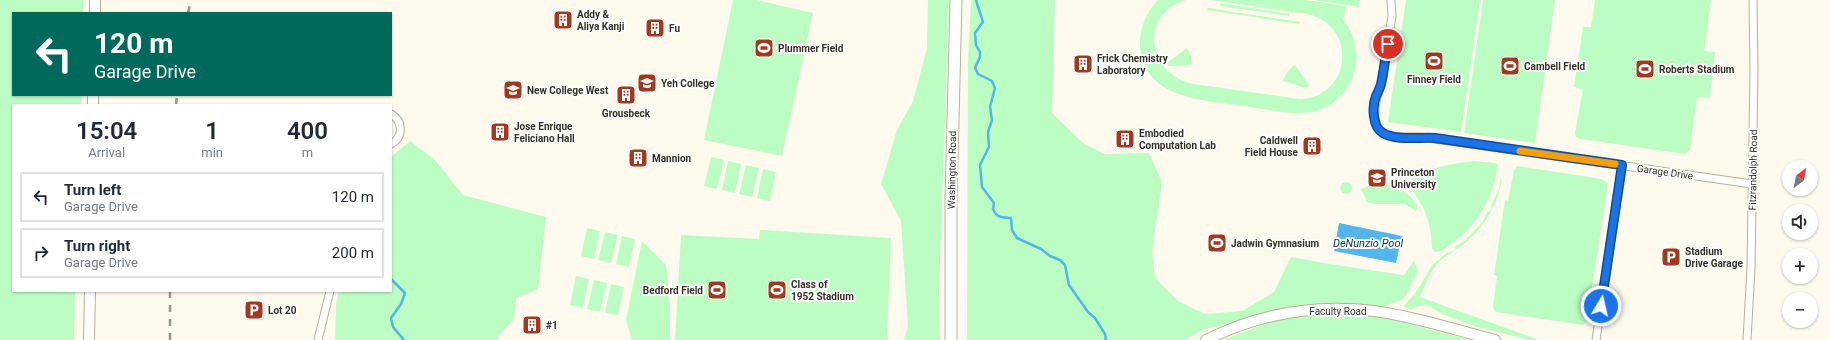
<!DOCTYPE html>
<html lang="en">
<head>
<meta charset="utf-8">
<style>
	body { margin:0; font-family:Roboto,sans-serif; background:#f2f2f3; color:#1f2937; height:100vh; display:flex; flex-direction:column; font-size:15px; white-space:nowrap }
	* { box-sizing:border-box; margin:0 }
	p { font-size:13px; color:#747a83 }
	.icon { flex:none; width:22px; height:22px; fill:none; stroke:currentColor; stroke-width:2; stroke-linecap:round; stroke-linejoin:round }
	.map { position:relative; flex:1; overflow:hidden }
	.details { position:absolute; left:12px; top:104px; width:380px; height:188px; display:flex; flex-direction:column; background:#fff; border-radius:0px; box-shadow:0 1px 3px #0004 }
	.details>* { flex:none }
	.guide { position:absolute; left:12px; top:12px; width:380px; height:84px; border-radius:0px; box-shadow:0 1px 3px #0004; background:#00695c; color:#fff; overflow:hidden }
	.needle { width:26px; rotate:32deg }
	.fabs { position:absolute; left:1782px; top:160px; display:grid; gap:8px }
	.fabs a { display:grid; place-items:center; width:36px; height:36px; border-radius:50%; background:#fff; box-shadow:0 1px 3px #0004; font-size:20px }
	.pin { position:absolute; display:grid; place-items:center; width:34px; height:34px; color:#fff; margin:-17px; border:2px solid #fff; border-radius:50%; box-shadow:0 1px 4px #0007 }
	.me { position:absolute; width:44px; margin:-22px; rotate:9deg; stroke-linejoin:round; filter:drop-shadow(0 0 3px #0008) }
	.turn { display:flex; align-items:center; gap:14px; height:84px; padding:0 16px; font-size:18px }
	.turn .icon { width:52px; height:52px; stroke-width:2.5 }
	.turn b { display:block; font-size:28px; line-height:34px }
	.eta { display:flex; justify-content:space-evenly; align-items:center; height:68px; text-align:center }
	.eta b { font-size:24px; font-weight:600; line-height:28px }
	ul { padding:0; list-style:none }
	li { display:flex; align-items:center; gap:12px; height:50px; margin:0 8px 6px; padding:0 8px; border:2px solid #e0e1e3; border-radius:0px }
	li div { flex:1 }
	li b { display:block; font-size:15px }
	li em { font-style:normal }
	.map>svg:first-child { display:block }
</style>
</head>
<body>
<div class="map">
<svg width="1830" height="340" viewBox="0 0 1830 340">
	<rect width="100%" height="100%" fill="#fefaee"/>
	<path fill="#bcfdc4" d="M 0,0 L 83,0 L 83,13 L 13,13 L 13,95 L 81,95 L 81,105 L 13,105 L 13,291 L 75,291 L 74,340 L 0,340 Z
		M 733,0 L 757,0 L 813,13 L 782,156 L 704,140 Z
		M 928,0 L 949,0 L 939,292 L 940,340 L 904,340 L 908,326 L 901,221 L 881,184 L 897,130 L 913,101 L 927,48 Z
		M 971,0 L 1055,0 L 1052,113 L 1084,144 L 1105,154 L 1149,153 L 1162,182 L 1152,251 L 1155,278 L 1178,301 L 1205,314 L 1242,311 L 1274,292 L 1291,257 L 1330,264 L 1404,275 L 1414,260 L 1418,272 L 1404,299 L 1382,307 L 1269,315 L 1205,329 L 1184,340 L 967,340 L 968,62 Z
		M 1158,0 L 1186,0 C 1139,15 1146,74 1194,84 L 1300,99 C 1352,97 1358,25 1307,14 L 1210,0 L 1306,0 L 1346,6 L 1344,18 L 1342,18 C 1353,31 1359,48 1356,66 C 1352,85 1340,102 1322,109 C 1299,118 1273,110 1250,107 C 1209,100 1145,102 1140,47 C 1139,29 1146,13 1158,0 Z
		M 1313,0 L 1360,0 L 1359,7 Z
		M 1406,0 L 1480,0 L 1461,132 L 1388,122 Z
		M 1483,0 L 1555,0 L 1535,143 L 1464,133 Z
		M 1595,0 L 1711,0 L 1704,51 L 1715,52 L 1710,98 L 1697,97 L 1690,150 L 1685,154 L 1580,139 L 1576,137 L 1575,133 L 1583,90 L 1574,87 L 1583,27 L 1591,27 Z
		M 1220,3 L 1289,14 L 1289,16 L 1220,6 Z
		M 1208,8 L 1300,22 L 1299,24 L 1207,10 Z
		M 1187,48 L 1191,56 L 1192,65 L 1168,66 L 1167,63 Z
		M 1295,65 L 1309,85 L 1306,88 L 1283,81 L 1287,72 Z
		M 410,141 L 434,159 L 463,195 L 546,217 L 538,289 L 516,298 L 514,319 L 497,338 L 497,340 L 335,340 L 336,304 L 339,291 L 391,291 L 391,157 Z
		M 711,157 L 724,160 L 717,189 L 704,186 Z
		M 728,161 L 741,164 L 735,193 L 722,190 Z
		M 1474,161 L 1496,163 L 1498,165 C 1493,197 1479,225 1451,244 C 1446,248 1441,252 1435,252 L 1432,248 C 1431,224 1426,207 1410,188 L 1409,185 C 1421,168 1455,163 1474,161 Z
		M 746,165 L 759,168 L 752,197 L 739,194 Z
		M 1517,166 L 1602,179 L 1608,183 L 1587,321 L 1583,325 L 1496,312 L 1493,308 L 1497,276 L 1494,275 L 1505,200 L 1508,201 L 1514,170 Z
		M 763,169 L 776,172 L 770,201 L 757,198 Z
		M 1501,179 L 1502,179 C 1498,204 1485,226 1466,242 C 1458,250 1447,254 1439,262 C 1430,272 1425,286 1420,297 L 1539,340 L 1529,340 L 1474,326 L 1442,314 L 1429,306 L 1423,305 L 1410,309 L 1403,307 L 1417,291 L 1433,264 L 1448,252 L 1449,253 L 1456,249 L 1455,247 L 1467,239 L 1467,238 L 1481,224 L 1488,211 L 1489,212 L 1492,207 L 1491,206 L 1497,192 L 1498,193 Z
		M1340 188a6 6 0 1 1 12 0a6 6 0 1 1-12 0Z
		M 1378,183 C 1397,186 1407,191 1418,206 L 1416,211 L 1405,204 L 1375,204 L 1366,202 L 1366,199 L 1361,189 L 1372,184 Z
		M 587,228 L 600,231 L 594,259 L 581,256 Z
		M 760,230 L 891,238 L 887,340 L 675,340 L 681,235 L 759,239 Z
		M 605,232 L 618,235 L 611,263 L 598,260 Z
		M 622,236 L 635,239 L 629,267 L 616,264 Z
		M 642,241 L 666,265 L 670,306 L 670,340 L 632,340 L 626,320 Z
		M 576,276 L 589,279 L 583,308 L 570,305 Z
		M 594,280 L 607,283 L 600,312 L 587,309 Z
		M 611,284 L 624,287 L 618,315 L 605,313 Z
		M 1348,312 L 1377,316 L 1472,340 L 1223,340 L 1270,322 L 1296,317 Z"/>
	<path fill="#53b6ea" d="M 1339,223 L 1402,236 L 1396,263 L 1334,251 Z"/>
	<g fill="none" stroke-linecap="round" stroke-linejoin="round">
		<path stroke="#53b6ea" stroke-width="2.5" d="M 976,0 L 983,22 L 975,33 L 976,45 L 980,52 L 980,57 L 975,68 L 978,74 L 992,81 L 995,88 L 990,107 L 992,120 L 988,132 L 989,147 L 980,165 L 982,187 L 994,203 L 993,209 C 997,218 1001,217 1011,218 L 1012,230 L 1017,238 L 1041,249 L 1050,256 L 1060,260 L 1065,265 L 1069,285 L 1088,312 L 1095,318 L 1105,334 L 1106,340
			M 391,279 L 405,293 L 401,304 L 391,318 L 393,327 L 404,340"/>
		<g stroke="#b9af93" stroke-width="9">
			<path id="street" d="M 1391,0 L 1392,16 L 1381,86 C 1376,97 1374,105 1375,117 C 1377,142 1402,136 1420,137 C 1425,137 1430,138 1435,139 L 1752,184
				M 391,114 C 403,121 404,137 391,144
				M 318,340 L 330,291
				M 1596,340 L 1622,165
				M 1747,340 L 1751,268 L 1754,69 L 1753,0"/>
		</g>
		<g stroke="#b9af93" stroke-width="12">
			<path id="secondary" d="M 95,13 L 95,0
				M 93,105 L 93,95
				M 89,340 L 90,291
				M 1206,340 C 1258,314 1316,304 1374,311 C 1413,316 1456,330 1495,340"/>
		</g>
		<g stroke="#b9af93" stroke-width="13">
			<path id="primary" d="M 951,340 L 951,200 L 956,0"/>
		</g>
		<use href="#street" stroke="#fff" stroke-width="7"/>
		<use href="#secondary" stroke="#fff" stroke-width="10"/>
		<use href="#primary" stroke="#fff" stroke-width="11"/>
		<path stroke="#9a968b" stroke-width="2.5" stroke-dasharray="7 7" stroke-linecap="butt" d="M 188,13 L 191,0
			M 176,105 L 177,95
			M 170,340 L 170,291"/>
	</g>
	<g fill="none" stroke-linecap="round" stroke-linejoin="round">
		<g stroke="#114b97" stroke-width="10">
			<path id="route" d="M 1388,44 C 1385,57 1384,71 1381,84 C 1380,88 1378,92 1376,96 C 1372,106 1372,127 1383,133 C 1396,141 1420,137 1435,138 L 1622,165 L 1601,306"/>
		</g>
		<use href="#route" stroke="#1a73e8" stroke-width="7"/>
		<path stroke="#f59e0b" stroke-width="7" d="M 1520,151 L 1615,164"/>
	</g>
	<defs>
		<g id="building-square" transform="scale(1)"><rect x="-9" y="-9" width="18" height="18" rx="4" fill="#a1381f" stroke="#fff"/><path d="M-4-6H4V6H1V3H-1V6H-4ZM-2.5-4.3h1.7v1.8h-1.7ZM.8-4.3h1.7v1.8H.8ZM-2.5-1h1.7V.8h-1.7ZM.8-1h1.7V.8H.8Z" fill="#fff"/></g>
		<g id="stadium-square" transform="scale(1)"><rect x="-9" y="-9" width="18" height="18" rx="4" fill="#a1381f" stroke="#fff"/><path d="M0-5a6.5 5 0 1 0 0 10a6.5 5 0 1 0 0-10ZM-3.5-1.8h7v3.6h-7Z" fill="#fff"/></g>
		<g id="university-square" transform="scale(1)"><rect x="-9" y="-9" width="18" height="18" rx="4" fill="#a1381f" stroke="#fff"/><path d="M0-5L7-2L0 1L-7-2ZM-4 1L0 2.5L4 1V4Q0 6-4 4Z" fill="#fff"/></g>
		<g id="parking-square" transform="scale(1)"><rect x="-9" y="-9" width="18" height="18" rx="4" fill="#a1381f" stroke="#fff"/><path d="M-3.5-5.5H1a3.5 3.5 0 0 1 0 7H-1V5.5H-3.5ZM-1-3.4V-.6H.8a1.4 1.4 0 0 0 0-2.8Z" fill="#fff"/></g>
	</defs>
	<g fill-rule="evenodd">
		<use href="#building-square" x="563" y="20"/>
		<use href="#building-square" x="655" y="28"/>
		<use href="#stadium-square" x="764" y="48"/>
		<use href="#stadium-square" x="1434" y="61"/>
		<use href="#building-square" x="1083" y="64"/>
		<use href="#stadium-square" x="1510" y="66"/>
		<use href="#stadium-square" x="1645" y="69"/>
		<use href="#university-square" x="647" y="83"/>
		<use href="#university-square" x="513" y="90"/>
		<use href="#building-square" x="626" y="95"/>
		<use href="#building-square" x="500" y="132"/>
		<use href="#building-square" x="1125" y="139"/>
		<use href="#building-square" x="1312" y="146"/>
		<use href="#building-square" x="638" y="158"/>
		<use href="#university-square" x="1377" y="178"/>
		<use href="#stadium-square" x="1217" y="243"/>
		<use href="#parking-square" x="1671" y="257"/>
		<use href="#stadium-square" x="717" y="290"/>
		<use href="#stadium-square" x="777" y="290"/>
		<use href="#parking-square" x="254" y="310"/>
		<use href="#building-square" x="532" y="325"/>
	</g>
	<g text-anchor="middle" dominant-baseline="central" stroke-width="4" stroke-linejoin="round" paint-order="stroke">
		<g font-size="10" font-weight="bold" fill="#343025" stroke="#fff" text-anchor="start">
			<text x="577" y="14">Addy &amp;<tspan x="577" dy="12">Aliya Kanji</tspan></text>
			<text x="669" y="28">Fu</text>
			<text x="778" y="48">Plummer Field</text>
			<text x="1097" y="58">Frick Chemistry<tspan x="1097" dy="12">Laboratory</tspan></text>
			<text x="1524" y="66">Cambell Field</text>
			<text x="1659" y="69">Roberts Stadium</text>
			<text x="1434" y="79" text-anchor="middle">Finney Field</text>
			<text x="661" y="83">Yeh College</text>
			<text x="527" y="90">New College West</text>
			<text x="626" y="113" text-anchor="middle">Grousbeck</text>
			<text x="514" y="126">Jose Enrique<tspan x="514" dy="12">Feliciano Hall</tspan></text>
			<text x="1139" y="133">Embodied<tspan x="1139" dy="12">Computation Lab</tspan></text>
			<text x="1298" y="140" text-anchor="end">Caldwell<tspan x="1298" dy="12">Field House</tspan></text>
			<text x="652" y="158">Mannion</text>
			<text x="1391" y="172">Princeton<tspan x="1391" dy="12">University</tspan></text>
			<text x="1231" y="243">Jadwin Gymnasium</text>
			<text x="1685" y="251">Stadium<tspan x="1685" dy="12">Drive Garage</tspan></text>
			<text x="791" y="284">Class of<tspan x="791" dy="12">1952 Stadium</tspan></text>
			<text x="703" y="290" text-anchor="end">Bedford Field</text>
			<text x="268" y="310">Lot 20</text>
			<text x="546" y="325">#1</text>
		</g>
		<g font-size="10" fill="#343025" stroke="#fff">
			<text transform="translate(952 170) rotate(-89)">Washington Road</text>
			<text transform="translate(1753 170) rotate(-89)">Fitzrandolph Road</text>
			<text transform="translate(1665 172) rotate(8)">Garage Drive</text>
			<text x="1338" y="311">Faculty Road</text>
		</g>
		<g font-size="11" font-style="italic" fill="#033146" stroke="#fff">
			<text x="1368" y="243">DeNunzio Pool</text>
		</g>
	</g>
</svg>
<div class="fabs">
<a><svg class="needle" viewBox="-14 -14 28 28"><path d="M0-13l5 13h-10z" fill="#e53935"/><path d="M0 13l5-13h-10z" fill="#747a83"/></svg></a>
<a><svg class="icon" aria-label="sound" viewBox="0 0 24 24"><path d="M4 9h4l5-4v14l-5-4H4zM17 9q2 3 0 6"/></svg></a>
<a>+</a>
<a>−</a>
</div>
<div class="pin" style="left:1388px;top:44px;background:#d93025"><svg class="icon" aria-label="arrive" viewBox="0 0 24 24"><path d="M6 21V4h12l-3 4 3 4H6"/></svg></div>
<svg class="me" style="left:1601px;top:306px" viewBox="-20 -20 40 40"><circle r="17" fill="#1a73e8" stroke="#fff" stroke-width="3"/><path d="M0-11L8 9 0 5-8 9z" fill="#fff"/></svg>
<div class="guide">
<div class="turn"><svg class="icon" aria-label="left" viewBox="0 0 24 24"><path d="M17 20v-9H6M10 6l-5 5 5 5"/></svg><div><b>120 m</b>Garage Drive</div></div>
</div>
<section class="details">
<div class="eta">
<div><b>15:04</b><p>Arrival</p></div>
<div><b>1</b><p>min</p></div>
<div><b>400</b><p>m</p></div>
</div>
<ul>
<li><svg class="icon" aria-label="left" viewBox="0 0 24 24"><path d="M17 20v-9H6M10 6l-5 5 5 5"/></svg><div><b>Turn left</b><p>Garage Drive</p></div><em>120 m</em></li>
<li><svg class="icon" aria-label="right" viewBox="0 0 24 24"><path d="M7 20v-9h11M14 6l5 5-5 5"/></svg><div><b>Turn right</b><p>Garage Drive</p></div><em>200 m</em></li>
</ul>
</section>
</div>
</body>
</html>
